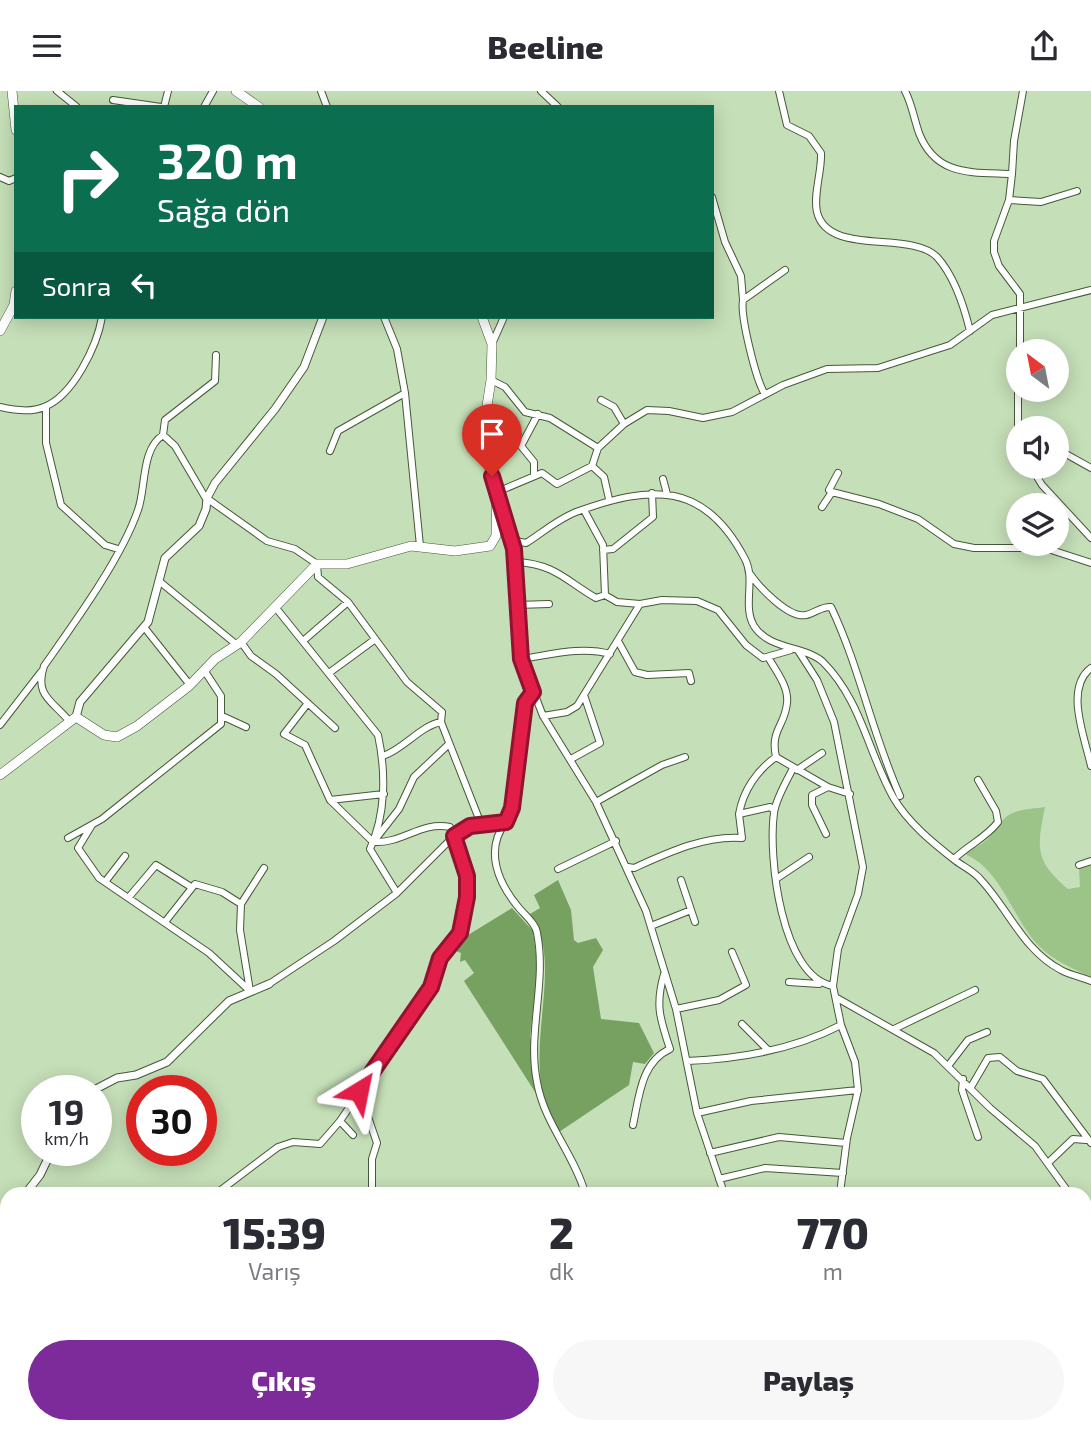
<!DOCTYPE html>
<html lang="tr">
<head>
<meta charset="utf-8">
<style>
	body { margin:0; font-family:"Exo 2",sans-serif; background:#f7f7f7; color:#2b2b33; height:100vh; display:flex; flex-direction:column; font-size:26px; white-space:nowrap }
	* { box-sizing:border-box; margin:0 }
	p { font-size:23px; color:#7c7c81 }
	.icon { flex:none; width:38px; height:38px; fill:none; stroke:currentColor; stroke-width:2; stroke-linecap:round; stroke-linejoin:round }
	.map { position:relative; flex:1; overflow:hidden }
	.details { position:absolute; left:0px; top:1096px; width:1092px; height:247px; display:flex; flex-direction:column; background:#fff; border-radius:21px 21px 0 0; box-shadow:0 4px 18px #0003 }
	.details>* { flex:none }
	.hud { position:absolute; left:14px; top:14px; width:700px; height:214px; border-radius:0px; box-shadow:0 4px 18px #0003; background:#0b6e4f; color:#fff; overflow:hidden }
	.needle { width:46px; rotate:328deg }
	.buttons { position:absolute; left:1006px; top:248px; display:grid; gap:14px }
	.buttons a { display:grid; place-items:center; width:63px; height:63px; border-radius:50%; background:#fff; box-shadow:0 4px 18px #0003; font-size:35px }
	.speed { position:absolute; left:21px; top:984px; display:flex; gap:14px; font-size:35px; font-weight:700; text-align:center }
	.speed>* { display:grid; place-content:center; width:91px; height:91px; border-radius:50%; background:#fff; box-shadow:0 4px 18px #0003; line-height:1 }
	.speed small { font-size:18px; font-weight:400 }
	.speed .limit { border:10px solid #d22; background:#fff; color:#111 }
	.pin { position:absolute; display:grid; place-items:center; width:60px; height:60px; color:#fff; margin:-72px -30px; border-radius:50% 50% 50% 0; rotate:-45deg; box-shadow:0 0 7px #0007 }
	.pin .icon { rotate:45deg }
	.me { position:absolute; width:77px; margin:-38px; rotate:35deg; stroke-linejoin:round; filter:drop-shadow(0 0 5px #0008) }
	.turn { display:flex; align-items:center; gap:24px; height:147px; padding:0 28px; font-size:32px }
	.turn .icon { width:91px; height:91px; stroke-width:2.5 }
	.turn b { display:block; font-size:49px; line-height:60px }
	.then { display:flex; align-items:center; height:66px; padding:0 28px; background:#0003; gap:14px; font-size:26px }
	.eta { display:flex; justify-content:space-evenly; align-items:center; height:119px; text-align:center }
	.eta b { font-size:42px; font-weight:800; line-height:49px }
	.action { display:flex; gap:14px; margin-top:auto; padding:14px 28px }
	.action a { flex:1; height:80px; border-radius:42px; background:#7d2a9a; color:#fff; font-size:28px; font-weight:800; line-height:80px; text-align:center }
	.action a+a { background:#f7f7f7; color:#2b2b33 }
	header { display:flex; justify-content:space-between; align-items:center; height:91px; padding:0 28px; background:#fff; font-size:32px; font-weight:800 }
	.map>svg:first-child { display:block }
</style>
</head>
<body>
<header><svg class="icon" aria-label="menu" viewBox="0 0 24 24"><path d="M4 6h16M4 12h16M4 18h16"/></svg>Beeline<svg class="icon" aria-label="share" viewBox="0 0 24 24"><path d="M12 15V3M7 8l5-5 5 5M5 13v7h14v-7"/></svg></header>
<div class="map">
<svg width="1091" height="1342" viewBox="0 0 1091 1342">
	<rect width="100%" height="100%" fill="#c5dfb8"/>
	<path fill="#9cc388" d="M 1045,716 C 1037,757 1034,769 1068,798 L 1080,796 L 1079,777 L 1091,773 L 1091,886 C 1072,877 1054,870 1039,855 C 1012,827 1002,779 965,763 L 968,759 C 993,751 990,741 1006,726 C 1015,718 1033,718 1045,716 Z"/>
	<path fill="#77a161" d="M 558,789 L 571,819 L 574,849 L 578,852 L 596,847 L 603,859 L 593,876 L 601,928 L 639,932 L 654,962 L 645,973 L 633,971 L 629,994 L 559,1041 C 512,974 570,876 530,823 L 540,817 L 534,804 Z
		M 512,817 L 533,840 L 538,877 L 530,945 L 537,1004 L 464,890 L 474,882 L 465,869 L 460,871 L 461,862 L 451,858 L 460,849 Z"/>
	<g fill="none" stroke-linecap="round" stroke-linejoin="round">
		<g stroke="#445a38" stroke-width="8">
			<path id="minor" d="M 57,0 L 77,16
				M 321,0 L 327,16
				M 541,0 L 558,16
				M 779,0 L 787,34 L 809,45 L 821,62 C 822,80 813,104 817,121 C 828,166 911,139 937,166 C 955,186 964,215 970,240
				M 905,0 C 912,13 914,28 919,42 C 936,86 972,81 1012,83 L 1009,109 L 994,150 L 994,161 L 999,175 L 1020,203 L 1020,261
				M 113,9 L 161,16
				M 164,16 L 168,0
				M 204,16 L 213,0
				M 1012,83 L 1014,50 L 1023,0
				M 0,86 L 9,90 L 16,87
				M 712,106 L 725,151 L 741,185 L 743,209
				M 1009,109 L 1041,111 L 1077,100
				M 384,226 L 397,258 L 405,302 L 420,455
				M 492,253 L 504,226
				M 1018,287 L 1018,345
				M 491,289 L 505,296 L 525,321 L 550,327 L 598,357 L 624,333 L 647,319 L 669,320 L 703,327 L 732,321 L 783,294 L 827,278 L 878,277 L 950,254 L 992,224 L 1091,199
				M 765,303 C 756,290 740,224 743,209 L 785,179
				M 601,309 L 614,316 L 624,333
				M 0,316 C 13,319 31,322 44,316 C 73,305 97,255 102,226
				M 46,316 L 46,352 L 61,414 L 105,454 L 118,458
				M 1018,334 L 1031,338
				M 163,344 L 165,329 L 215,290 L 216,264
				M 1057,358 L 1091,377
				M 330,360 L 338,340 L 405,302
				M 592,375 L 598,357
				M 1031,376 L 1042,394 L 1091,447
				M 534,383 L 534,371 L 521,355 L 538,323
				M 663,388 L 667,403
				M 497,401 L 542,382 L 557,393 L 592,375 L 604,386 L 609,408
				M 832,401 L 879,413 L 918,428 L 954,453 L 974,457 L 1045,457 L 1091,472
				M 822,416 L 832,401 L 829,399 L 838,382
				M 603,459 L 613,458 L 653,426 L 652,402
				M 516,471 C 555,473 565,489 596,507 L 605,504 L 603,454 L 584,419
				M 750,483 C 759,496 789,528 806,524 C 815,522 822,515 831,516 C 860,577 872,643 900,705
				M 159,490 L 237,554
				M 605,504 L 617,511 L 640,513
				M 516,514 L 549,513
				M 276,517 L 378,644 C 386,681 386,723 370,758 L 397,802
				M 144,536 L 190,594
				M 303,550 L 348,511
				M 618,550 L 635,581 L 647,584 L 689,582 L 691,590
				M 241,551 L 251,565 L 276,583 L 335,637
				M 799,561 L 817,589 L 834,631 L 863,776 L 858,803 L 838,858 L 833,895 L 841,934 L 855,971 L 858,999 L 847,1047 L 840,1102
				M 768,566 C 776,580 789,596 787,612 C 785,635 770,639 776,666
				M 521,568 C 550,564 581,555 610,563
				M 1091,577 C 1064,597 1085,647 1091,675
				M 329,582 L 374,549
				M 308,612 L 284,643 L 305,654 L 330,709 L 373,751 C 402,753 421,730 450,736 L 467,785 L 467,806 L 460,842 L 440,867 L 431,896 L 340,1030 L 353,1044
				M 222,625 L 246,636
				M 543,625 L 567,621 L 577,615 L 640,513 L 662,509 L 697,510 L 718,519 L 746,554 L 763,567 L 791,559
				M 70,631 C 53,610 34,605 44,575 C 75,531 121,468 138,419 C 146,397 141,358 163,344 L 175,355 L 205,406 L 267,450 L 295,458 L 317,473 L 318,486 L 348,511 L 407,591 L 442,621 L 441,631 L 481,733
				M 0,634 L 41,581
				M 383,665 C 404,658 420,635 441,631
				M 571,668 L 600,652 L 584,604
				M 793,677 C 787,690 776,707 774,722 C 768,765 781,886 833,895
				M 797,679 L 822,662
				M 330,709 L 384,703
				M 596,711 L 662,674 L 685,666
				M 739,723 C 743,700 757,679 776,666 L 828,696
				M 506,731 C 484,759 498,792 519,817 C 525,824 536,833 537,842 C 547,892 527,941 537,991 C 544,1032 574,1063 585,1102
				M 92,734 L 78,757 L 99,787 L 209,862 L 250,900
				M 826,743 L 812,714 L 812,704 L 828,696 L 850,703
				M 68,747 L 102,728 L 221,633 L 221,605 L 204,579
				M 374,750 L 399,718 L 414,686 L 449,653
				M 954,768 C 968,754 986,747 998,731 L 996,720 L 978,689
				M 1079,774 L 1091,770
				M 628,776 L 634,777 C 667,762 705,744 742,747 L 739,723 L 770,716 L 774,719
				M 558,778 L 616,750
				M 776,788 L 809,766
				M 681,789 L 695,831
				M 105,791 L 125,765
				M 129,806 L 156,774 L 191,796
				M 241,813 L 264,777
				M 165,831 L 195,793 L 222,801 L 241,813 L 240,839 L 250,900
				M 651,835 L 691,819
				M 789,891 L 819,893
				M 269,893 L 334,850 L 397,802 L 454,745 L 470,735 L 506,731 L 512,717 L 525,612 L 533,601
				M 837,907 L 934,962 L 990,1017 L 1035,1055 L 1069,1102
				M 676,918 L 719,909 L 746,894 L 732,861
				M 742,933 L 768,959
				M 894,938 L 975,899
				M 687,970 C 739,968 795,958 841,934
				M 948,975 L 968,949 L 987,941
				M 963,988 L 962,999 L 978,1046
				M 971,996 L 988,967 L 1000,966 L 1017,980 L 1043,988 L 1091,1052
				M 359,1000 L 377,1052 L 372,1068 L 372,1102
				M 697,1022 L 751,1010 L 858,999
				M 633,1034 C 639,1006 641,971 670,958 C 660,928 655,914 664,883
				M 710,1062 L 779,1046 L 846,1052
				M 1049,1071 L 1073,1048 L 1086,1049
				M 719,1088 L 765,1077 L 843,1082
				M 217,1102 L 278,1056 L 293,1051 L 320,1053 L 340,1030
				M 724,1102 L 697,1022 L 676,918 L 646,820 L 596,711 L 543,625 L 521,568 L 516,471 L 511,449 L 526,452 C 542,442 558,428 576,421 C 650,394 704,389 745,468 C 756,489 742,515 754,535 C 769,559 806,555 823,571 C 861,609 868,661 893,706 C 908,732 933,752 956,770 C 964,776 975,781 981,789 C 1009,819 1023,859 1061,879 C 1070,884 1081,886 1091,890
				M 1085,1121 L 1091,1126
				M 0,1333 L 7,1333
				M 26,1335 L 75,1342
				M 689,1335 L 690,1342
				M 758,1335 L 760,1342
				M 837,1339 L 909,1338"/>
		</g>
		<g stroke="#445a38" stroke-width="9">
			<path id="tertiary" d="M 76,626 L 80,611 L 148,531 L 165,467 L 199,435 L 206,418 L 207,407 L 215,392 L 275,318 L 304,276 L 323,226
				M 94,999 L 117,987 L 136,984 L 167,971 L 229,910 L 269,893
				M 26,1102 L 40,1084 L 52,1059
				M 0,1138 L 7,1125"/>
		</g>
		<g stroke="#445a38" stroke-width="10">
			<path id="secondary" d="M 12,0 L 16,39
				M 236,0 L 259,16
				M 482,226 L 492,253 L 491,289 L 484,334 L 487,369 L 511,449
				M 0,240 L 14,214 L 16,200
				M 0,684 L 76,626 L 104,644 L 117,646 L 137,635 L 189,595 L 215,568 L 241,551 L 317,473 L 347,473 L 411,455 L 455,460 L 490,455 L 496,445 L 497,401"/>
		</g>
		<use href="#minor" stroke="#fff" stroke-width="6"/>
		<use href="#tertiary" stroke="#fff" stroke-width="7"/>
		<use href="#secondary" stroke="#fff" stroke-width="9"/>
	</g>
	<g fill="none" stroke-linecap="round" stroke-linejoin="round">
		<g stroke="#92132f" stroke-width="18">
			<path id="route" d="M 359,1000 L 431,896 L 440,867 L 460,842 L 467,806 L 467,785 L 454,745 L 470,735 L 506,731 L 512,717 L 525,612 L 533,601 L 521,568 L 514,458 L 492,385"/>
		</g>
		<use href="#route" stroke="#e11d48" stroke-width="12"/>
	</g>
</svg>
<div class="buttons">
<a><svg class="needle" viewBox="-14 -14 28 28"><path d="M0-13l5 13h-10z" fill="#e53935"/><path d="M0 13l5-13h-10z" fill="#7c7c81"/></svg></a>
<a><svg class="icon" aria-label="sound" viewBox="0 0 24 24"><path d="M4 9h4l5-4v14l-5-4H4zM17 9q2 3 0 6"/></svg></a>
<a><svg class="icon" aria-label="layers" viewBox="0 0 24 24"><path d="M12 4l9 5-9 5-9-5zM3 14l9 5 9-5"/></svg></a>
</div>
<div class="speed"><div>19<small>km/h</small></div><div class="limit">30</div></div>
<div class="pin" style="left:492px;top:385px;background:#d93025"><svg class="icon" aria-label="arrive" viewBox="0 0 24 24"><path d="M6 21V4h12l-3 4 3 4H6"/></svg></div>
<svg class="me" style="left:359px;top:1000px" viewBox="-20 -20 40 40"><path d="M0-17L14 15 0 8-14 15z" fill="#e11d48" stroke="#fff" stroke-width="4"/></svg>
<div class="hud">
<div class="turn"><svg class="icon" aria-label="right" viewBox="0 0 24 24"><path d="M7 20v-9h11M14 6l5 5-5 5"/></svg><div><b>320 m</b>Sağa dön</div></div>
<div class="then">Sonra<svg class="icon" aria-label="left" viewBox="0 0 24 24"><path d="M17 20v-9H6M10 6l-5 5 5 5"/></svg></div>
</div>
<section class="details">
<div class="eta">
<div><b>15:39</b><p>Varış</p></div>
<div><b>2</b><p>dk</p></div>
<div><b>770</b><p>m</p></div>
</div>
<div class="action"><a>Çıkış</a><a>Paylaş</a></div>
</section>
</div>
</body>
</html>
